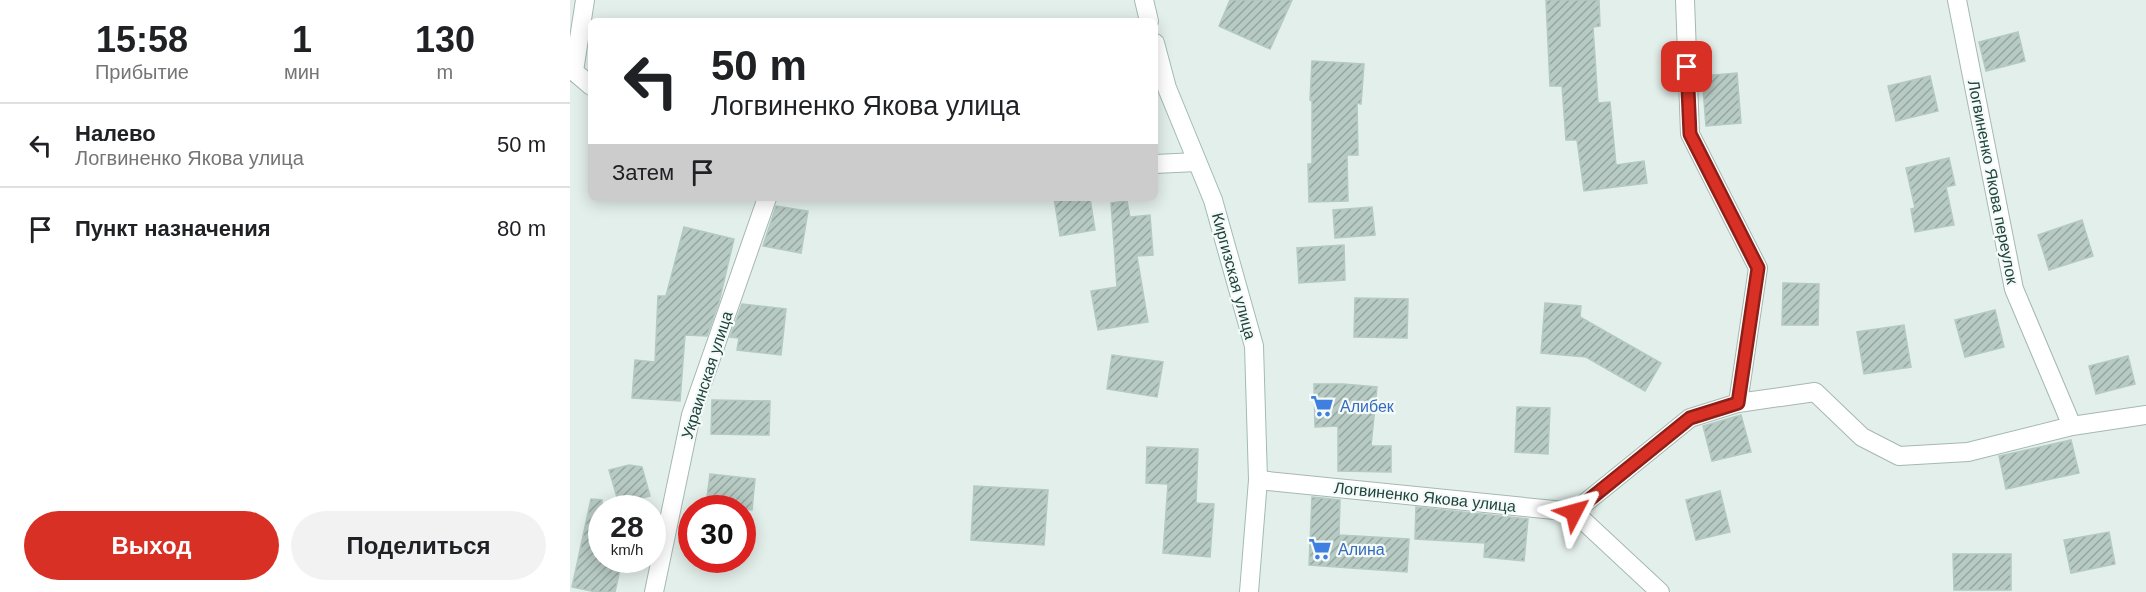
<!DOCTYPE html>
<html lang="ru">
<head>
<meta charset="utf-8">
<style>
	body { margin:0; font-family:Arial,sans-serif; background:#f2f2f2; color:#202124; height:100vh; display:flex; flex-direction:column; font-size:22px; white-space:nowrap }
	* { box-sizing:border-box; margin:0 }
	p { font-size:20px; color:#757577 }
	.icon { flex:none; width:33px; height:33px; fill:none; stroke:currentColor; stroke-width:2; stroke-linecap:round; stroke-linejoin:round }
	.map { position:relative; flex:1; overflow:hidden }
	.sheet { display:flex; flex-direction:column; background:#fff; width:570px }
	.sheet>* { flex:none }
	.top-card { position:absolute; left:18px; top:18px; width:570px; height:183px; border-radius:9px; box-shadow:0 3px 15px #0003; background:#fff; color:#202124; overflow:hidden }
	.speed { position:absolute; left:18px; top:495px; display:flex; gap:12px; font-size:30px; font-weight:700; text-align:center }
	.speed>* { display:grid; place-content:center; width:78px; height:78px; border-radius:50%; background:#fff; box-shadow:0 3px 15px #0003; line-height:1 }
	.speed small { font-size:15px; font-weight:400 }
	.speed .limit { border:9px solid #d22; background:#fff; color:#111 }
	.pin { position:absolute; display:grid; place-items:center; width:51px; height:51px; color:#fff; margin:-26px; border-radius:12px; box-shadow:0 3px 9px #0006 }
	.me { position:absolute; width:66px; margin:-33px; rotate:51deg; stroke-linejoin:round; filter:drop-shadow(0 0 4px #0008) }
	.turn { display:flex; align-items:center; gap:21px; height:126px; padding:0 24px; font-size:27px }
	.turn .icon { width:78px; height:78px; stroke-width:2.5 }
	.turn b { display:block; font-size:42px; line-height:51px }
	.then { display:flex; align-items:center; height:57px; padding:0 24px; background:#0003; gap:12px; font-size:22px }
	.eta { display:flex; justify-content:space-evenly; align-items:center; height:102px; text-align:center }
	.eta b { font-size:36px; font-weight:600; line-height:42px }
	.button { display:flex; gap:12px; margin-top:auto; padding:12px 24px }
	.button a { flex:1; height:69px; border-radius:36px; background:#d93025; color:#fff; font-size:24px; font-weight:600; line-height:69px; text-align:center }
	.button a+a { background:#f2f2f2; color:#202124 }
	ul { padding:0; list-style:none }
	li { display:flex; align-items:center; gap:18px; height:84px; padding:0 24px; border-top:2px solid #e0e0e0 }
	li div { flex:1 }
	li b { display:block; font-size:22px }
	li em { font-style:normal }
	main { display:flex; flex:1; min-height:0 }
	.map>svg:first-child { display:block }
</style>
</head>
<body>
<main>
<section class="sheet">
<div class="eta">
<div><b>15:58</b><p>Прибытие</p></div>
<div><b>1</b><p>мин</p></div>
<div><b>130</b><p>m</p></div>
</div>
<ul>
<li><svg class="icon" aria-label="left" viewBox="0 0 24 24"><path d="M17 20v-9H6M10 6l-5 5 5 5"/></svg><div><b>Налево</b><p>Логвиненко Якова улица</p></div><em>50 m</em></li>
<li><svg class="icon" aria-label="arrive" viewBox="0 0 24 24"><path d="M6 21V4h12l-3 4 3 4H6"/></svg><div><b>Пункт назначения</b></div><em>80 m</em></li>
</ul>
<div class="button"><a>Выход</a><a>Поделиться</a></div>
</section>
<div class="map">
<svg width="1576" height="592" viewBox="0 0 1576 592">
	<defs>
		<pattern id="building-hatch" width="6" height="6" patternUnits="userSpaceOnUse" patternTransform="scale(1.5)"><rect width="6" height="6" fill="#b8cac4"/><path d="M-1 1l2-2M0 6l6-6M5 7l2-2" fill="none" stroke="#95a6a0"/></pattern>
	</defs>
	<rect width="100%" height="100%" fill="#e3efea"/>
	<path fill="url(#building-hatch)" stroke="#b4c9c2" stroke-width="1.5" d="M 660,0 L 722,0 L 700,49 L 649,26 Z
		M 976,0 L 1029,0 L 1030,26 L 1023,27 L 1028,103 L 1040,102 L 1046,165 L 1074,161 L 1077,183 L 1014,191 L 1007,140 L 996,140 L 992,86 L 980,86 Z
		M 1448,32 L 1455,61 L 1416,71 L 1409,42 Z
		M 742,61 L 794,64 L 791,104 L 787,103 L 788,155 L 777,155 L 778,201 L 739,202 L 738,164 L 742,164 L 742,101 L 740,100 Z
		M 1167,73 L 1171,123 L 1136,126 L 1132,76 Z
		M 1360,76 L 1368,111 L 1326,121 L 1318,86 Z
		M 1379,158 L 1385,185 L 1376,187 L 1384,225 L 1345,232 L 1341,209 L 1345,208 L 1336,168 Z
		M 484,198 L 520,198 L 525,230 L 490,236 Z
		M 557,201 L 560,217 L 580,215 L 583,255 L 567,256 L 578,322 L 528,330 L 521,291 L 547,287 L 541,203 Z
		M 206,206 L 238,211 L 231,253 L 193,246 Z
		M 802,207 L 805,235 L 765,238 L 763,210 Z
		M 1512,220 L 1523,256 L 1479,270 L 1468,235 Z
		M 114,227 L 164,239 L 149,302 L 137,336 L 115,335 L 110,401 L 62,398 L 65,360 L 85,362 L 88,296 L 96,296 Z
		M 774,245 L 775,280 L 729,283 L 727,248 Z
		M 1213,283 L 1249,284 L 1248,325 L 1212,325 Z
		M 785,298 L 838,299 L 837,338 L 784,337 Z
		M 975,303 L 1011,306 L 1010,317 L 1091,363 L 1075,391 L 1016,357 L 971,353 Z
		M 172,304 L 216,309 L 211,355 L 167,350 L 169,338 L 160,337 Z
		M 1425,310 L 1434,347 L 1395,357 L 1385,320 Z
		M 1334,325 L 1341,367 L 1294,374 L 1287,332 Z
		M 542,355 L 593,362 L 587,397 L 537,389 Z
		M 1558,356 L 1565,384 L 1526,394 L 1519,366 Z
		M 744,384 L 773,384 L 807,387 L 801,446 L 821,446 L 821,472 L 768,471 L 768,426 L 745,427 Z
		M 142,400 L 200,401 L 199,435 L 141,434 Z
		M 947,407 L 980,408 L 978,454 L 945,452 Z
		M 1171,415 L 1181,452 L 1142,461 L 1133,426 Z
		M 1501,440 L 1509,473 L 1436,489 L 1429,456 Z
		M 577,447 L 628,449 L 626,503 L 644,504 L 640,557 L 593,553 L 598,484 L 576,483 Z
		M 59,465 L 72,467 L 80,496 L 49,504 L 39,470 Z
		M 140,474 L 185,479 L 182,510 L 136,505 Z
		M 404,486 L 478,490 L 474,545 L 401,540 Z
		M 1150,491 L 1160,532 L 1126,540 L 1116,500 Z
		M 742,497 L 770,500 L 769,535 L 839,539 L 837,572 L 739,565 Z
		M 21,499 L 32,500 L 32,560 L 52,560 L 45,592 L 26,592 L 2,587 Z
		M 846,507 L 958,519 L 954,561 L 914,557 L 915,543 L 845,539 Z
		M 1539,532 L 1545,564 L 1501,573 L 1494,540 Z
		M 1383,554 L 1441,554 L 1441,590 L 1384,590 Z"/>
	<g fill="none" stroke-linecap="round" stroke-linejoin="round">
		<g stroke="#a5b8b2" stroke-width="20">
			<path id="street" d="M 1115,0 L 1120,134 L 1188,268 L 1168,403
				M 1387,0 L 1444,289 L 1502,426
				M 0,68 L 21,86
				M 4,71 L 15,0
				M 585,164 L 627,162
				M 688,480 L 1004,512 L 1120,418 L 1168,403 L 1245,392 L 1292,437 L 1329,456 L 1398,452 L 1502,426 L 1576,415
				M 1004,512 L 1090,592
				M 84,592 L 121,415 L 197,198"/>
		</g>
		<g stroke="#a0bcb4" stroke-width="20">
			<path id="secondary" d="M 574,0 L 579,21
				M 585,43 L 597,88 L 643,200 L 684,346 L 688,480 L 679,592"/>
		</g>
		<use href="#street" stroke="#fff" stroke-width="18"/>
		<use href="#secondary" stroke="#fff" stroke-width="18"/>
	</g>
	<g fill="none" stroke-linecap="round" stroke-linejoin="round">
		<g stroke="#8d1f18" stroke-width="15">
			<path id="route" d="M 1004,512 L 1120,418 L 1168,403 L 1188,268 L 1120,134 L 1117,67"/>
		</g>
		<use href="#route" stroke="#d93025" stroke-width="10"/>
	</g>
	<defs>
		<g id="supermarket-bare" transform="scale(1.8)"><path d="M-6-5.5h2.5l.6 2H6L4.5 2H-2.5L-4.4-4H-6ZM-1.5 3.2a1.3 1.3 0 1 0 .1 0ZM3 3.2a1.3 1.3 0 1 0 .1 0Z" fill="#3f7fe0" stroke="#f4faf8" stroke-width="2.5" paint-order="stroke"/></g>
	</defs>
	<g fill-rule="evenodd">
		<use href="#supermarket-bare" x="752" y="406"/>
		<use href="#supermarket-bare" x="750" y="549"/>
	</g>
	<g text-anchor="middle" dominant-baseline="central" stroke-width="4.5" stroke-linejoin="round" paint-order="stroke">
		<g font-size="16" fill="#20433c" stroke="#f4faf8">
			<text transform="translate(1423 182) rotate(79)">Логвиненко Якова переулок</text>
			<text transform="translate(664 276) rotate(75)">Киргизская улица</text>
			<text transform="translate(137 375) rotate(-72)">Украинская улица</text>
			<text transform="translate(855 497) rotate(6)">Логвиненко Якова улица</text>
		</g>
		<g font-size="16" fill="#366cbe" stroke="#f4faf8" text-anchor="start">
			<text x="770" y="406">Алибек</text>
			<text x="768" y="549">Алина</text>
		</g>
	</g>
</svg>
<div class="speed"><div>28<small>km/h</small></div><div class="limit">30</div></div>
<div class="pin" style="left:1117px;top:67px;background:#d93025"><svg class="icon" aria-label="arrive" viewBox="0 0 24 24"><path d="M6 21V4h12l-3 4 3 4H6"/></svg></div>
<svg class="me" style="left:1004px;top:512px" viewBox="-20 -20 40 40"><path d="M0-17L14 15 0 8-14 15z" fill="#d93025" stroke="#fff" stroke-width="4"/></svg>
<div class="top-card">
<div class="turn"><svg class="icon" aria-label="left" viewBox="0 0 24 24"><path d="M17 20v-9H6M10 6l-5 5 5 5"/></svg><div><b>50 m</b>Логвиненко Якова улица</div></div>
<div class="then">Затем<svg class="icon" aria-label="arrive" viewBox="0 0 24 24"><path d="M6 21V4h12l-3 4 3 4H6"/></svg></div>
</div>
</div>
</main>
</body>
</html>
